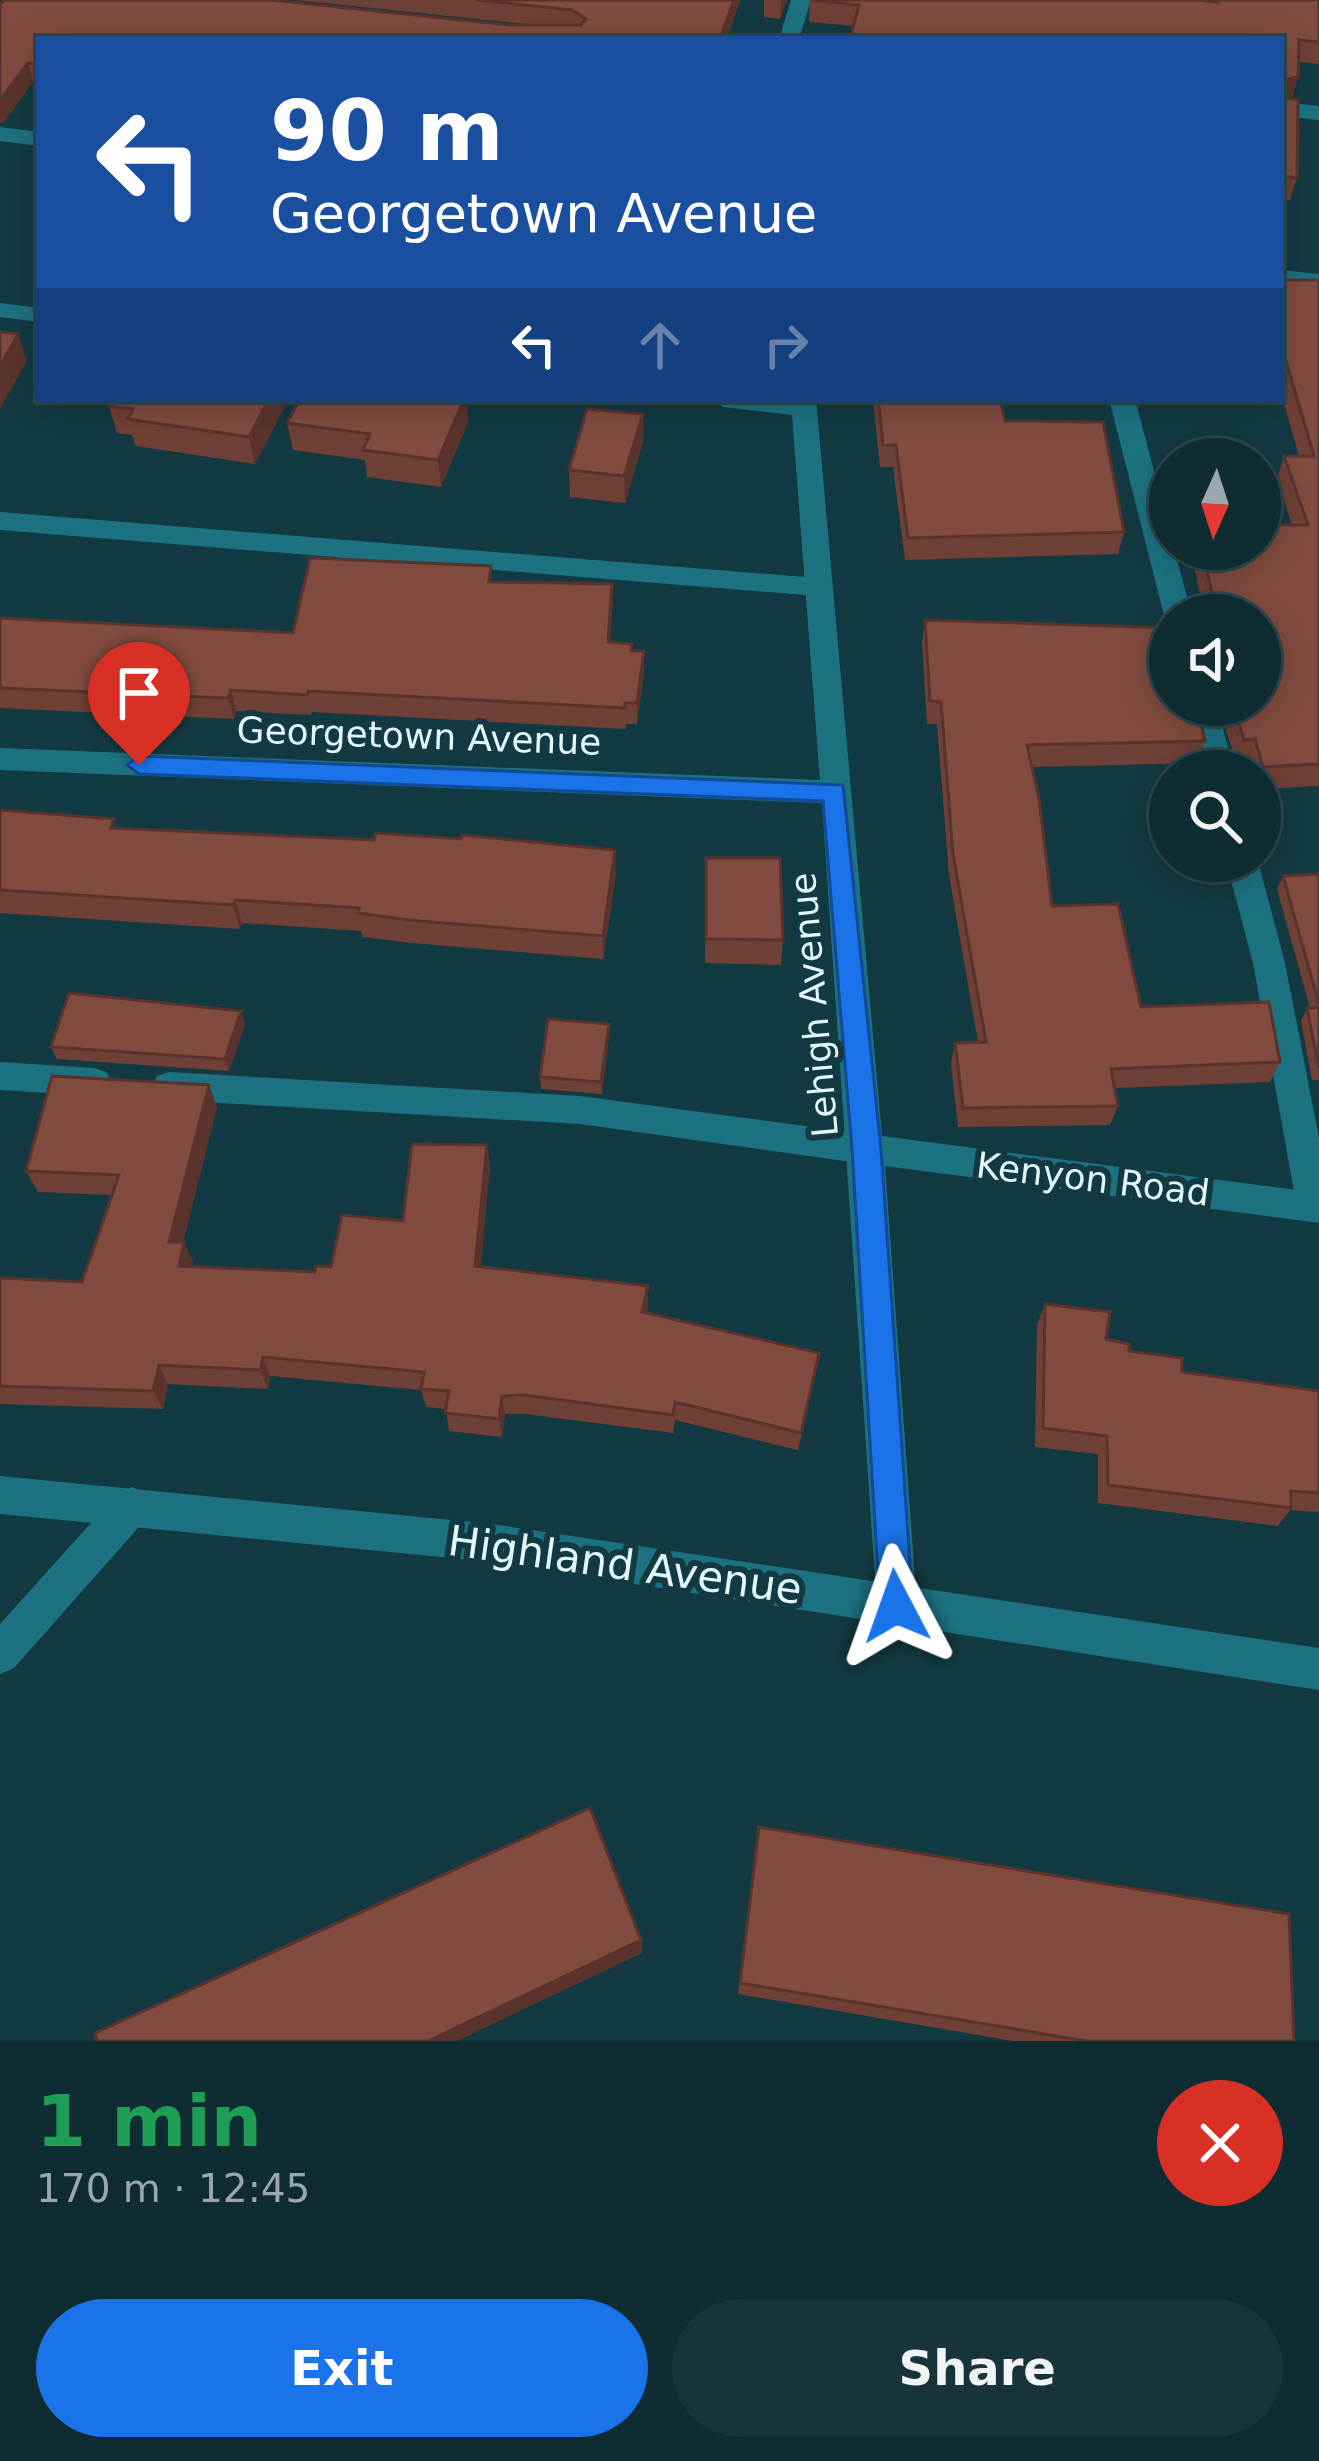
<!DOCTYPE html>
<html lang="en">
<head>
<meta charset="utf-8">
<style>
	body { margin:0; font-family:"DejaVu Sans",sans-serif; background:#17343a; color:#f1f3f6; height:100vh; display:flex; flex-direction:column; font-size:45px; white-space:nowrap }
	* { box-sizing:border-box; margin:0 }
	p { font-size:39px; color:#9ba7ac }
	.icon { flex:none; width:66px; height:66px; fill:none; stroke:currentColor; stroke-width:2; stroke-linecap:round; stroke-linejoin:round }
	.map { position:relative; height:2041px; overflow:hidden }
	.details { display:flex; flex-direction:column; background:#0e2c32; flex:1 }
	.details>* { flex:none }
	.guide { position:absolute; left:36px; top:36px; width:1248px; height:366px; border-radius:0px; box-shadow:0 6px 30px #0003,0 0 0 3px #2e484d; background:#1a4fa0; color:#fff; overflow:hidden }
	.needle { width:78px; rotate:183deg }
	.buttons { position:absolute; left:1149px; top:438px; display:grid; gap:24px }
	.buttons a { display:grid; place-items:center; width:132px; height:132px; border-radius:50%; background:#0e2c32; box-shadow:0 6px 30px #0003,0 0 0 3px #2e484d; font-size:60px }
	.pin { position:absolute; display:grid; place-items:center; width:102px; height:102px; color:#fff; margin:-123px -51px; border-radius:50% 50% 50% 0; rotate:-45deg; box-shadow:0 0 12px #0007 }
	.pin .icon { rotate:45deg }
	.me { position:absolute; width:132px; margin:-66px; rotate:356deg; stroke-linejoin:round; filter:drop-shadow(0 0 9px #0008) }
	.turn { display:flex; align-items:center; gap:42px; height:252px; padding:0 36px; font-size:54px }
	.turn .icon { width:156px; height:156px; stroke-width:2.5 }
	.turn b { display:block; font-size:84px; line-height:102px }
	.lanes { display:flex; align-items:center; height:114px; padding:0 36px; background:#0003; justify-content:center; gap:60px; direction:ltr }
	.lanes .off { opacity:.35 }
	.round { display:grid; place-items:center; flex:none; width:126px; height:126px; border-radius:63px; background:#17343a }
	.summary { display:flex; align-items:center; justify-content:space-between; height:204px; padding:0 36px }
	h1 { font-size:72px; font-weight:800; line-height:90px; color:#1e9e55 }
	.action { display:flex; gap:24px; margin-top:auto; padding:24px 36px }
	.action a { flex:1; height:138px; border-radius:72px; background:#1a73e8; color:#fff; font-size:48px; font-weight:800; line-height:138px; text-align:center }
	.action a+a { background:#17343a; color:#f1f3f6 }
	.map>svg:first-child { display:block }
</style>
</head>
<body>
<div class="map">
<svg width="1319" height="2041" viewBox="0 0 1319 2041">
	<rect width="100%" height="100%" fill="#133a42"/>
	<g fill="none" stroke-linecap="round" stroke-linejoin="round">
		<path fill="#1d7282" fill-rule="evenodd" d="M 0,127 L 39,132 L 39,146 L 0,141 Z
			M 1281,270 L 1319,274 L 1319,288 L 1281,284 Z
			M 1109,399 L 1135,399 L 1170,532 L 1170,549 L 1174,549 L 1192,615 L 1170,615 L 1170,622 L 1164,615 Z
			M 0,512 L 818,578 L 832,587 L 818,596 L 0,530 Z
			M 1187,705 L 1217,705 L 1234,771 L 1204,771 Z
			M 1226,861 L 1258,861 L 1285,963 L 1319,1138 L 1319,1222 L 1303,1219 L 1297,1208 L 1253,963 Z
			M 0,1062 L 94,1068 L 106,1072 L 111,1082 L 106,1092 L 94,1096 L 0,1090 Z
			M 169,1072 L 580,1096 L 866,1134 L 878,1138 L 883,1149 L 878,1160 L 866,1164 L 580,1124 L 169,1100 L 157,1096 L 152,1086 L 157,1076 Z"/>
		<path fill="#1d7282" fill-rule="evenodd" d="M 791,0 L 811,0 L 799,39 L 779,39 Z
			M 1281,102 L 1319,106 L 1319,120 L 1281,116 Z
			M 0,303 L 39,308 L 39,322 L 0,317 Z
			M 710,399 L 816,399 L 882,1136 L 1319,1193 L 1319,1223 L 885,1166 L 917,1606 L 911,1620 L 897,1626 L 883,1620 L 877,1606 L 822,803 L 0,770 L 0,748 L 820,780 L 792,415 L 723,407 Z
			M 132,1487 L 146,1493 L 152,1506 L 146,1519 L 14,1668 L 0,1674 L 0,1624 L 118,1493 Z"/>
		<path fill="#1d7282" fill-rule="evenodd" d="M 0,1476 L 492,1524 L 1319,1648 L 1319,1690 L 492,1562 L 0,1514 Z"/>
	</g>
	<path fill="#6f4036" d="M 296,0 L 740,0 L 727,39 L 39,39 L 39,83 L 33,82 L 3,123 L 0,5 L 535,25 Z
		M 764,0 L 787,0 L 780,19 L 764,17 Z
		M 810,0 L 1319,0 L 1319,64 L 1299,62 L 1292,99 L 1297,178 L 1290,200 L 1281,199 L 1281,39 L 854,26 L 809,22 Z
		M 1281,280 L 1319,280 L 1319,786 L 1260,789 L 1260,771 L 1249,771 L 1246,761 L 1236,762 L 1218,705 L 1260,705 L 1260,615 L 1205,615 L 1190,549 L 1260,549 L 1292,525 L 1277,479 L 1284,456 L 1299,456 L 1281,393 Z
		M 873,399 L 1000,399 L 1005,421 L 1124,532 L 1118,554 L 905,560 L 893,467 L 880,467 Z
		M 109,406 L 285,406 L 255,464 L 136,446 L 132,435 L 117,433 Z
		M 468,422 L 441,487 L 367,477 L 365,460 L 293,450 L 287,423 Z
		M 643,441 L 625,503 L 570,497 L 569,470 Z
		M 492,582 L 612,584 L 610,642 L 632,651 L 644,651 L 644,672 L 637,724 L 626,724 L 625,729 L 312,712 L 311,715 L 236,711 L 234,719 L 0,708 L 0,618 L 293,633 Z
		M 925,620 L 1205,741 L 1197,763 L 1032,767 L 1052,906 L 1141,1007 L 1280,1062 L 1270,1082 L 1115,1088 L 1118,1106 L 1110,1125 L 958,1127 L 951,1063 L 955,1043 L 978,1042 L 949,875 L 937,724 L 927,724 L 922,642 Z
		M 0,810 L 117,828 L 616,874 L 603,959 L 412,943 L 363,937 L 361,931 L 242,923 L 240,929 L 0,913 Z
		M 706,858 L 783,940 L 781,965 L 705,963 Z
		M 1319,874 L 1319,1080 L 1312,1080 L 1301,1021 L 1307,1008 L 1310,1008 L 1277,889 L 1283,876 Z
		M 245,1024 L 229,1071 L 57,1059 L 51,1047 Z
		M 609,1024 L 609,1036 L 602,1094 L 541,1089 L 540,1077 Z
		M 217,1107 L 183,1242 L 193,1262 L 192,1266 L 315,1272 L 331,1267 L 403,1221 L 487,1145 L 490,1166 L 480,1267 L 648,1286 L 647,1313 L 816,1372 L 798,1450 L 675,1420 L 673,1433 L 526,1414 L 505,1414 L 502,1437 L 449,1431 L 446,1409 L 426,1407 L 421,1390 L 270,1376 L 268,1389 L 168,1384 L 163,1409 L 0,1404 L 0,1278 L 82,1282 L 112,1195 L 38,1192 L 26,1171 Z
		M 1045,1304 L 1129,1351 L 1182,1372 L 1319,1391 L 1319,1512 L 1290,1510 L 1278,1526 L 1098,1503 L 1098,1454 L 1035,1447 L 1037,1325 Z
		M 759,1827 L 1294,2041 L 1013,2041 L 738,1994 Z"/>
	<path fill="#5a342c" d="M 734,0 L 740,0 L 727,39 L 720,39 Z
		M 781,0 L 787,0 L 780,19 Z
		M 28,63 L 33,82 L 3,123 L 0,123 L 0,100 Z
		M 1298,77 L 1292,99 L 1281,101 L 1283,80 Z
		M 18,334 L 27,361 L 0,409 L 0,366 Z
		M 269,399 L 283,399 L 285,406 L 255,464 L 249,437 Z
		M 464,399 L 466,399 L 468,422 L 441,487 L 438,460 Z
		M 643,414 L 643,441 L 625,503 L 624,476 Z
		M 612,584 L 613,605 L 608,663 L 608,642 Z
		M 644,651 L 644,672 L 637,724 L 637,703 Z
		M 231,690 L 236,711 L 234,719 L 228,698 Z
		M 615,850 L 616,874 L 603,959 L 603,936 Z
		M 235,900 L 242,923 L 240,929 L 233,905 Z
		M 241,1011 L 245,1024 L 229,1071 L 225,1059 Z
		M 609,1024 L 609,1036 L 602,1094 L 601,1082 Z
		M 209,1085 L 217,1107 L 178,1262 L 169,1242 Z
		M 487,1145 L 490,1166 L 479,1286 L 475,1266 Z
		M 184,1242 L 193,1262 L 188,1286 L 179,1266 Z
		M 648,1286 L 648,1305 L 643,1331 L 642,1312 Z
		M 263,1357 L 270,1376 L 268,1389 L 260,1370 Z
		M 159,1365 L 168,1384 L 163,1409 L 153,1391 Z
		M 502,1396 L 505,1414 L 502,1437 L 499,1419 Z
		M 641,1940 L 642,1953 L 457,2041 L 428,2041 Z"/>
	<path fill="#814b3f" stroke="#5a342c" stroke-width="3" d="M 4,0 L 271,0 L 509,25 L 581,25 L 586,19 L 572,10 L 476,0 L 734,0 L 720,39 L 39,39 L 39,64 L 28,63 L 0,100 L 0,5 Z
		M 810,0 L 1198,0 L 1218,2 L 1218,0 L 1319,0 L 1319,42 L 1299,40 L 1298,77 L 1283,80 L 1284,97 L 1298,100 L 1297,178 L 1281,176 L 1281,39 L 850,39 L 859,5 Z
		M 1281,280 L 1319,280 L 1319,764 L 1263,767 L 1255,739 L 1244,740 L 1233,705 L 1260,705 L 1260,615 L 1217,615 L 1202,549 L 1260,549 L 1260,525 L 1308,525 L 1284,456 L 1314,456 L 1281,344 Z
		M 0,332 L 18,334 L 0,366 Z
		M 113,399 L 269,399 L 249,437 L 128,419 L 133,409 L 109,406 Z
		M 300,399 L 464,399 L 438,460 L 363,450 L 370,434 L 287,423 Z
		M 878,399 L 1000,399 L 1005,421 L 1103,422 L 1124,532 L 908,538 L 896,445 L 883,445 Z
		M 587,409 L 643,414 L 624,476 L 569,470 Z
		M 310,558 L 491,566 L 489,582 L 612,584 L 608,642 L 632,644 L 631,651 L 644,651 L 637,703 L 625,703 L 625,708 L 308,691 L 307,695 L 231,690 L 228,698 L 0,688 L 0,618 L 293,633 Z
		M 925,620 L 1170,628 L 1170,705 L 1197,705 L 1205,741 L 1027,745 L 1039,799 L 1052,906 L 1118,904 L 1141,1007 L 1269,1002 L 1280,1062 L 1111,1069 L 1118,1106 L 963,1108 L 955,1043 L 986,1042 L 953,854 L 941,702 L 930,701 Z
		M 0,810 L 114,819 L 111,828 L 374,840 L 376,833 L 461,839 L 462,835 L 615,850 L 603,936 L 408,920 L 358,913 L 359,908 L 235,900 L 233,905 L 0,890 Z
		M 706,858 L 780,858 L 783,940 L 706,939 Z
		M 1319,874 L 1319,1004 L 1283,876 Z
		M 69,993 L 241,1011 L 225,1059 L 51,1047 Z
		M 1307,1008 L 1319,1008 L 1319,1068 Z
		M 548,1019 L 609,1024 L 601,1082 L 540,1077 Z
		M 52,1076 L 209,1085 L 169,1242 L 184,1242 L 179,1266 L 315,1272 L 316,1266 L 331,1267 L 342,1215 L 403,1221 L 412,1144 L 487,1145 L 475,1266 L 648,1286 L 642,1312 L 819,1353 L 801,1433 L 675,1402 L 673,1415 L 524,1395 L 502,1396 L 499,1419 L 445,1413 L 449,1391 L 421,1389 L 424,1372 L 263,1357 L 260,1370 L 159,1365 L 153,1391 L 0,1386 L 0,1278 L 82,1282 L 119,1175 L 26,1171 Z
		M 1045,1304 L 1110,1312 L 1106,1339 L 1129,1344 L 1129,1351 L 1182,1358 L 1182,1372 L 1319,1391 L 1319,1493 L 1291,1491 L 1291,1508 L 1108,1485 L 1107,1436 L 1043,1428 Z
		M 590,1808 L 641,1940 L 428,2041 L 97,2041 L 95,2033 Z
		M 759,1827 L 1289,1914 L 1294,2041 L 1086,2041 L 740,1983 Z"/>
	<path fill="#1a73e8" stroke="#114b97" stroke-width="3" d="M 139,756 L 843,785 L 881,1149 L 913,1606 L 908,1617 L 896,1622 L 885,1617 L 880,1606 L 852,1149 L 823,801 L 139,774 L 127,765 Z"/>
	<g text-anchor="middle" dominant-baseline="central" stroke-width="12" stroke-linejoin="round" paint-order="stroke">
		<g font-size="36" fill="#e3f8fd" stroke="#133a42">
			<text transform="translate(419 736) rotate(2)">Georgetown Avenue</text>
			<text transform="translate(814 1005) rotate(-95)">Lehigh Avenue</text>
			<text transform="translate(1093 1179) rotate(7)">Kenyon Road</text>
		</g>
		<g font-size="42" fill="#e3f8fd" stroke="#133a42">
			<text transform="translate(625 1565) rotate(8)">Highland Avenue</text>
		</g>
	</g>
</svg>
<div class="buttons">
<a><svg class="needle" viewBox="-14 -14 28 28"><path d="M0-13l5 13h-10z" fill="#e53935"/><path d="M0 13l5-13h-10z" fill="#9ba7ac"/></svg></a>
<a><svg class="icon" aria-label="sound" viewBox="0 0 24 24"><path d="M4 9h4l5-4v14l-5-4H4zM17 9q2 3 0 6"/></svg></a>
<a><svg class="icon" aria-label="search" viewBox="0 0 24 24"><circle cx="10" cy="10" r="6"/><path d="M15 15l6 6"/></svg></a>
</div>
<div class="pin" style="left:139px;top:765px;background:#d93025"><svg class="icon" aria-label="arrive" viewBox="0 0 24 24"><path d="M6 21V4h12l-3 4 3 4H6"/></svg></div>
<svg class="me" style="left:896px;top:1606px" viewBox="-20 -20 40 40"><path d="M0-17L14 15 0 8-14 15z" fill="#1a73e8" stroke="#fff" stroke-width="4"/></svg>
<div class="guide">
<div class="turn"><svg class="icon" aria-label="left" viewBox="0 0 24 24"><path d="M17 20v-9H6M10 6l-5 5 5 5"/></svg><div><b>90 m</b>Georgetown Avenue</div></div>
<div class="lanes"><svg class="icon" aria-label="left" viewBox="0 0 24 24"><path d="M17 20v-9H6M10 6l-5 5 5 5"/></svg><svg class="icon off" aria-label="ahead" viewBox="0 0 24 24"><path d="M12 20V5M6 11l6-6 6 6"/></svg><svg class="icon off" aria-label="right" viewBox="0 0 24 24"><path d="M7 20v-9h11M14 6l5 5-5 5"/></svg></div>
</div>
</div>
<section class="details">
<div class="summary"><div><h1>1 min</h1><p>170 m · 12:45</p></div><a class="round" style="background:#d93025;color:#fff"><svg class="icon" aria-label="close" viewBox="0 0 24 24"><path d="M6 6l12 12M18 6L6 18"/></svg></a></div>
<div class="action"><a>Exit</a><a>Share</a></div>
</section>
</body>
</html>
